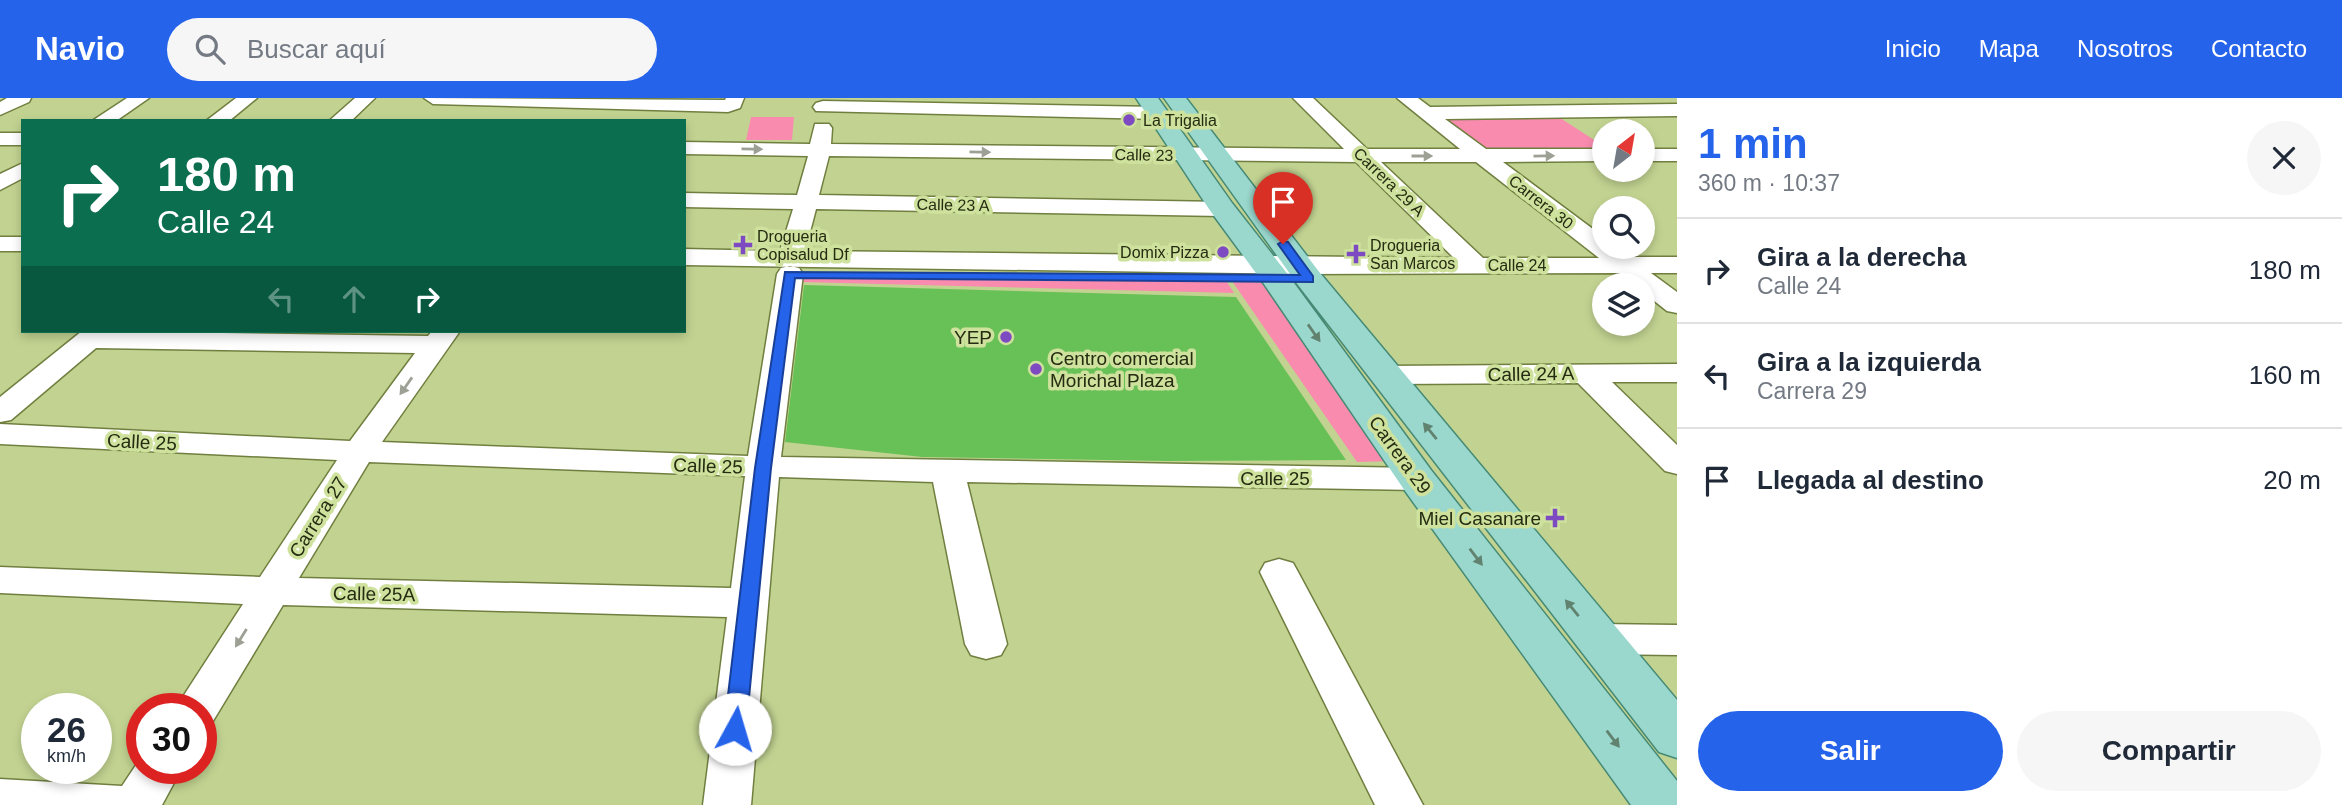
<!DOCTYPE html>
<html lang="es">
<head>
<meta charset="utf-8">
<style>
	body { margin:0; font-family:Helvetica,sans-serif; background:#f6f6f7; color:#1f2937; height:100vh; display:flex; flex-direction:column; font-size:26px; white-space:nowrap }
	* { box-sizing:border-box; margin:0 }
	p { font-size:23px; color:#747a83 }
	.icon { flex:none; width:38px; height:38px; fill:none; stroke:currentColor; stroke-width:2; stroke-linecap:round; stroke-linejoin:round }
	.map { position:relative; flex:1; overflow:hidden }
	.details { display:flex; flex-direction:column; background:#fff; width:665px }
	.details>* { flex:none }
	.guide { position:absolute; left:21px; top:21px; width:665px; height:214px; border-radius:0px; box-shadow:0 4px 10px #0003; background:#0b6e4f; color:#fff; overflow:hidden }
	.needle { width:46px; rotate:31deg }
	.buttons { position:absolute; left:1592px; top:21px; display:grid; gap:14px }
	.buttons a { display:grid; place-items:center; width:63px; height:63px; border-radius:50%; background:#fff; box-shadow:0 4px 10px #0003; font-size:35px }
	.speed { position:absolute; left:21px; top:595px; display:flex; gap:14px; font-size:35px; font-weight:700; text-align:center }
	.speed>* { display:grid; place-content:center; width:91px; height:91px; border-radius:50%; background:#fff; box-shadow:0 4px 10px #0003; line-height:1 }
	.speed small { font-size:18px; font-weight:400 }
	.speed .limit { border:10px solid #d22; background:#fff; color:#111 }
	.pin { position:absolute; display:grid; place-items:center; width:60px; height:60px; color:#fff; margin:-72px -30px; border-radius:50% 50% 50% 0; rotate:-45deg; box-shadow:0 0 7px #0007 }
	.pin .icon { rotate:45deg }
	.me { position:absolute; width:77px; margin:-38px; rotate:6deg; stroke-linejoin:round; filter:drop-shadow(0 0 5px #0008) }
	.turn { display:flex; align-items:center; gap:24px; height:147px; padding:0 21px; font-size:32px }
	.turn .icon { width:91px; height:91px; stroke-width:2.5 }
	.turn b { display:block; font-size:49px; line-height:60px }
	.lanes { display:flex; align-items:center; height:66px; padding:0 21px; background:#0003; justify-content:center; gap:35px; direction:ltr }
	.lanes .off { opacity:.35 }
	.round { display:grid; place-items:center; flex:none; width:74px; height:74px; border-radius:37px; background:#f6f6f7 }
	.headline { display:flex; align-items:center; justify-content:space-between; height:119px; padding:0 21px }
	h1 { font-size:42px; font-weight:700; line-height:52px; color:#2563eb }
	.button { display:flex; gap:14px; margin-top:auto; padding:14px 21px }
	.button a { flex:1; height:80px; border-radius:42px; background:#2563eb; color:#fff; font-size:28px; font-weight:700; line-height:80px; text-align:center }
	.button a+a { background:#f6f6f7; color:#1f2937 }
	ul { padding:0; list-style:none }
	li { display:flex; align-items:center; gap:21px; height:105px; padding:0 21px; border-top:2px solid #e0e1e3 }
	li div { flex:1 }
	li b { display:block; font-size:26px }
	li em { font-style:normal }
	header { display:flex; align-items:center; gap:42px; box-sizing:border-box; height:98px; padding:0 35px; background:#2563eb; color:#fff }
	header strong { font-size:33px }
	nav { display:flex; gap:38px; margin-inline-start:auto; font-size:24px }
	.search { width:490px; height:63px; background:#f6f6f7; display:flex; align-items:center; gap:18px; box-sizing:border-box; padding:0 24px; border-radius:38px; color:#747a83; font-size:26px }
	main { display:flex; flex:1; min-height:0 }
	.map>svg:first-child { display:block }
</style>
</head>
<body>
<header>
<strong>Navio</strong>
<div class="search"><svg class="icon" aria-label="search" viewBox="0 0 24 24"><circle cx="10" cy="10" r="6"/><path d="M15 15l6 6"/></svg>Buscar aquí</div>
<nav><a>Inicio</a><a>Mapa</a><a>Nosotros</a><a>Contacto</a></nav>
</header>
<main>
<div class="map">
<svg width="1677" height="707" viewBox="0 0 1677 707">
	<rect width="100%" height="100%" fill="#c2d391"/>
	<path fill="#f88bae" d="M 1554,16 L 1605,49 L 1605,54 L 1489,56 L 1434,17 Z
		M 751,19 L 794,19 L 792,42 L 746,42 Z
		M 802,175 L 1227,184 L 1234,195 L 801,184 Z
		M 1232,183 L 1269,185 L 1397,363 L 1357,364 Z"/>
	<path fill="#68c157" d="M 804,187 L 1236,199 L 1346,362 L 1165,363 L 922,359 L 785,344 Z"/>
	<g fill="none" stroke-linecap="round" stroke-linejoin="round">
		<g stroke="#707f3f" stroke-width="3">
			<path id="minor" d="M 7,0 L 31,0 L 29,4 L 0,17 L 0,4 Z
				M 127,0 L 149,0 L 116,23 L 92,23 Z
				M 236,0 L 257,0 L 229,23 L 206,23 Z
				M 355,0 L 375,0 L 351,23 L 329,23 Z
				M 424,0 L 725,2 L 726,0 L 744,0 L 740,10 L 728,14 L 433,6 Z
				M 1293,0 L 1313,0 L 1367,51 L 1460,51 L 1397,0 L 1418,0 L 1430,9 L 1677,6 L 1677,18 L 1445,21 L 1486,51 L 1605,51 L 1605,63 L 1503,64 L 1605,140 L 1605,149 L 1617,149 L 1631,159 L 1677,159 L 1677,175 L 1651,175 L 1677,194 L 1677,215 L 1667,213 L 1643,194 L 1643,187 L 1635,187 L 1619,175 L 1299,176 L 684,167 L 684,151 L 780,153 L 793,111 L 684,109 L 684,95 L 797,97 L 808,58 L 684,56 L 684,44 L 810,46 L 815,26 L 829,26 L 832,30 L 831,46 L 1344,51 ZM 829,58 L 1356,64 L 1454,160 L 805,153 L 816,111 L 1222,118 L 1230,116 L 1234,111 L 1230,106 L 1222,104 L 819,97 ZM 1381,64 L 1476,64 L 1599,160 L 1483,160 Z
				M 823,3 L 1158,9 L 1168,15 L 1158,21 L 816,13 L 813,9 L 816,5 Z
				M 0,35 L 23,35 L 23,47 L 0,47 Z
				M 1643,51 L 1677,51 L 1677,63 L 1643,63 Z
				M 23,65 L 23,80 L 0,92 L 0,76 Z
				M 0,139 L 23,139 L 23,153 L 0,153 Z
				M 790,168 L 799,170 L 803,176 L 781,359 L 1417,370 L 1429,373 L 1434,381 L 1429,389 L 1417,392 L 967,384 L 1007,546 L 1001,557 L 986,561 L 971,557 L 965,546 L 933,384 L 779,379 L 751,707 L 703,707 L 727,519 L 283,507 L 213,623 L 201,627 L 201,611 L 175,611 L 243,506 L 0,495 L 0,469 L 260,479 L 337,362 L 0,346 L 0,326 L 350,343 L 415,255 L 96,250 L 11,322 L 0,324 L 0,299 L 82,233 L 428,238 L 432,233 L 460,233 L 382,344 L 748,358 L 777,176 L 781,170 ZM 369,364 L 745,378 L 731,490 L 299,480 Z
				M 1677,266 L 1677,284 L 1612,284 L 1677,347 L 1677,376 L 1665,373 L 1578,285 L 1385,286 L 1374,283 L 1370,277 L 1374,271 L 1385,268 Z
				M 1279,461 L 1293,465 L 1298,474 L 1423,707 L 1375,707 L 1260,474 L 1265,465 Z
				M 1597,526 L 1677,527 L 1677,557 L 1597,556 L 1583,552 L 1577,541 L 1583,530 Z
				M 142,658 L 142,670 L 182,670 L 162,707 L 0,707 L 0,681 L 122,688 Z"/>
		</g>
		<g stroke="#468a75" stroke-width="3">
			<path id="major" d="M 1136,0 L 1158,0 L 1232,105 L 1286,174 L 1431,372 L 1677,683 L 1677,707 L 1631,707 L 1403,390 L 1264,186 L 1209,111 Z
				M 1164,0 L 1186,0 L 1320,175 L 1677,602 L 1677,660 L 1659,654 L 1298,187 Z"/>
		</g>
		<use href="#minor" fill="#fff" fill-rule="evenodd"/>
		<use href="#major" fill="#9ad7cd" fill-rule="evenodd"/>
	</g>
	<defs><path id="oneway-solid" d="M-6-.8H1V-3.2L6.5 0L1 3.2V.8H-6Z" transform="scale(1.75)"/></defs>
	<g fill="#9da094">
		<use href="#oneway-solid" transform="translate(752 51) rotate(1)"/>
		<use href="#oneway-solid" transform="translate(980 54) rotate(1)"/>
		<use href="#oneway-solid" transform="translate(1422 58)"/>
		<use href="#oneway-solid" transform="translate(1544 58) rotate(-1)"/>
		<use href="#oneway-solid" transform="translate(406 288) rotate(125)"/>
		<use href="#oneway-solid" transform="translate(241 540) rotate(122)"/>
	</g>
	<g fill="#60826f">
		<use href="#oneway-solid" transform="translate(1314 235) rotate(55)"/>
		<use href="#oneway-solid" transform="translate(1430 333) rotate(-129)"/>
		<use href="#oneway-solid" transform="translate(1476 459) rotate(53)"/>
		<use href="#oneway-solid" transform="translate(1572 510) rotate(-129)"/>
		<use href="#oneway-solid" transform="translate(1613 641) rotate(53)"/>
	</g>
	<path fill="#2563eb" stroke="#184099" stroke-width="2" d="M 1283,143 L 1288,144 L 1313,178 L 1313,184 L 795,180 L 771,370 L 746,631 L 743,637 L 735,640 L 727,637 L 724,631 L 755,370 L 785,174 L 1300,177 L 1278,146 Z"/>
	<g fill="#7e4ac1" stroke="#cee19d" stroke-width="2.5">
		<circle cx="1129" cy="22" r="7"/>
		<path d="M739.5 136.5h7v7h7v7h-7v7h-7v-7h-7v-7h7z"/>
		<circle cx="1223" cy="154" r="7"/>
		<path d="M1352.5 145.5h7v7h7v7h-7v7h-7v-7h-7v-7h7z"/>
		<circle cx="1006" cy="239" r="7"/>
		<circle cx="1036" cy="271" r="7"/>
		<path d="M1551.5 409.5h7v7h7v7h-7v7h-7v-7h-7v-7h7z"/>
	</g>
	<g text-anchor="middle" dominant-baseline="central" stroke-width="7" stroke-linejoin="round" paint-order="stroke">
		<g font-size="16" fill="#252c11" stroke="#cee19d" text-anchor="start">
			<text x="1143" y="22">La Trigalia</text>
			<text x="757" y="138">Drogueria<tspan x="757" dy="18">Copisalud Df</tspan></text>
			<text x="1370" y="147">Drogueria<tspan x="1370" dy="18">San Marcos</tspan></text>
			<text x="1209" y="154" text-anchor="end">Domix Pizza</text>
		</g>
		<g font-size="16" fill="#252c11" stroke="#cee19d">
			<text transform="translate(1144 57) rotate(1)">Calle 23</text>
			<text transform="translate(1389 84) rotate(44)">Carrera 29 A</text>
			<text transform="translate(1541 104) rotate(38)">Carrera 30</text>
			<text transform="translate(953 107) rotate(1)">Calle 23 A</text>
			<text x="1517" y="167">Calle 24</text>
		</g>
		<g font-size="19" fill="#252c11" stroke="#cee19d" text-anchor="end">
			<text x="992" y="239">YEP</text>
			<text x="1050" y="260" text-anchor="start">Centro comercial<tspan x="1050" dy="22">Morichal Plaza</tspan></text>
			<text x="1541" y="420">Miel Casanare</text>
		</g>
		<g font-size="19" fill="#252c11" stroke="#cee19d">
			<text transform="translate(1531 276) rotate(-1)">Calle 24 A</text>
			<text transform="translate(142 344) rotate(3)">Calle 25</text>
			<text transform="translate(1400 357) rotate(54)">Carrera 29</text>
			<text transform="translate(708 368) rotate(2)">Calle 25</text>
			<text x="1275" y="380">Calle 25</text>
			<text transform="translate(318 419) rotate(-58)">Carrera 27</text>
			<text transform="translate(374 496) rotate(1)">Calle 25A</text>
		</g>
	</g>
</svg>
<div class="buttons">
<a><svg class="needle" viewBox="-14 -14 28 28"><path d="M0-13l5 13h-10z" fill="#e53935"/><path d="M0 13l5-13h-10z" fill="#747a83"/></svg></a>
<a><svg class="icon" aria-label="search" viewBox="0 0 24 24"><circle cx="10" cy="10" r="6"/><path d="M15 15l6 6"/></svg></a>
<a><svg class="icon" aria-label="layers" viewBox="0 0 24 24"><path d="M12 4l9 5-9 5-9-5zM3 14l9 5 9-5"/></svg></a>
</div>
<div class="speed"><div>26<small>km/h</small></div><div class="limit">30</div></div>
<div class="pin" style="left:1283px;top:146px;background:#d93025"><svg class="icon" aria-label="arrive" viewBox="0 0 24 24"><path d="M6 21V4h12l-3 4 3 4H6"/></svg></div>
<svg class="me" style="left:735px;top:631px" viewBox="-20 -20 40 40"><circle r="19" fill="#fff"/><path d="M0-13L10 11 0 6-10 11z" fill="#2563eb"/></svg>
<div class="guide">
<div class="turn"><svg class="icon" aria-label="right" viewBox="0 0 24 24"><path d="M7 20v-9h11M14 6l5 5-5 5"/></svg><div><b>180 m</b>Calle 24</div></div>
<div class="lanes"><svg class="icon off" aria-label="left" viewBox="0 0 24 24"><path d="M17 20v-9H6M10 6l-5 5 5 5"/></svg><svg class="icon off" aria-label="ahead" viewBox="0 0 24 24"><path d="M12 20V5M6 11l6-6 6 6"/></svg><svg class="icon" aria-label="right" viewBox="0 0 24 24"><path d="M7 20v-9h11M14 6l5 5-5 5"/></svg></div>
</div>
</div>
<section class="details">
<div class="headline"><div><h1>1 min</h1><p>360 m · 10:37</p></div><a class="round"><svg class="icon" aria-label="close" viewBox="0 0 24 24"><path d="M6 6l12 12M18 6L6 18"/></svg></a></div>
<ul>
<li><svg class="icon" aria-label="right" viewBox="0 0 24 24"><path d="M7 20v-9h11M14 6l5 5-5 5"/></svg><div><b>Gira a la derecha</b><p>Calle 24</p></div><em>180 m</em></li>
<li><svg class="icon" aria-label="left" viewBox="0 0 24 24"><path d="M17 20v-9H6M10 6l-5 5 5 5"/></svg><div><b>Gira a la izquierda</b><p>Carrera 29</p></div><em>160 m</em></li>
<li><svg class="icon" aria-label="arrive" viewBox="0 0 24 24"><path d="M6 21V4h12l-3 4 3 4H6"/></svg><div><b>Llegada al destino</b></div><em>20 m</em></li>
</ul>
<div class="button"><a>Salir</a><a>Compartir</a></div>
</section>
</main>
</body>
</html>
